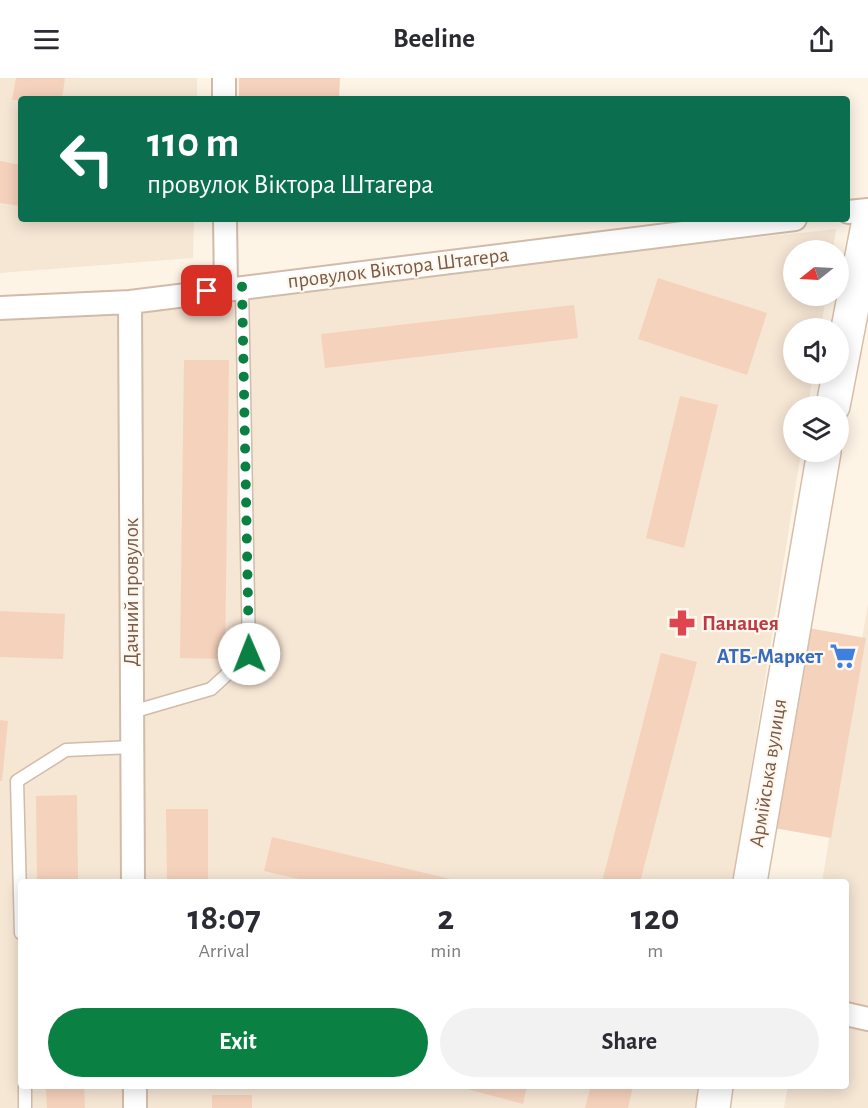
<!DOCTYPE html>
<html lang="en">
<head>
<meta charset="utf-8">
<style>
	body { margin:0; font-family:"Alegreya Sans",sans-serif; background:#f2f2f3; color:#2b2b33; height:100vh; display:flex; flex-direction:column; font-size:22px; white-space:nowrap }
	* { box-sizing:border-box; margin:0 }
	p { font-size:20px; color:#7c7c81 }
	.icon { flex:none; width:33px; height:33px; fill:none; stroke:currentColor; stroke-width:2; stroke-linecap:round; stroke-linejoin:round }
	.map { position:relative; flex:1; overflow:hidden }
	.panel { position:absolute; left:18px; top:801px; width:831px; height:210px; display:flex; flex-direction:column; background:#fff; border-radius:6px; box-shadow:0 3px 15px #0003 }
	.panel>* { flex:none }
	.top-card { position:absolute; left:18px; top:18px; width:832px; height:126px; border-radius:6px; box-shadow:0 3px 15px #0003; background:#0b6e4f; color:#fff; overflow:hidden }
	.needle { width:39px; rotate:252deg }
	.buttons { position:absolute; left:783px; top:162px; display:grid; gap:12px }
	.buttons a { display:grid; place-items:center; width:66px; height:66px; border-radius:50%; background:#fff; box-shadow:0 3px 15px #0003; font-size:30px }
	.pin { position:absolute; display:grid; place-items:center; width:51px; height:51px; color:#fff; margin:-26px; border-radius:12px; box-shadow:0 3px 9px #0006 }
	.me { position:absolute; width:66px; margin:-33px; rotate:359deg; stroke-linejoin:round; filter:drop-shadow(0 0 4px #0008) }
	.turn { display:flex; align-items:center; gap:21px; height:126px; padding:0 30px; font-size:27px }
	.turn .icon { width:78px; height:78px; stroke-width:2.5 }
	.turn b { display:block; font-size:42px; line-height:51px }
	.eta { display:flex; justify-content:space-evenly; align-items:center; height:102px; text-align:center }
	.eta b { font-size:36px; font-weight:600; line-height:42px }
	.cta { display:flex; gap:12px; margin-top:auto; padding:12px 30px }
	.cta a { flex:1; height:69px; border-radius:36px; background:#0b8043; color:#fff; font-size:24px; font-weight:600; line-height:69px; text-align:center }
	.cta a+a { background:#f2f2f3; color:#2b2b33 }
	header { display:flex; justify-content:space-between; align-items:center; height:78px; padding:0 30px; background:#fff; font-size:27px; font-weight:600 }
	.map>svg:first-child { display:block }
</style>
</head>
<body>
<header><svg class="icon" aria-label="menu" viewBox="0 0 24 24"><path d="M4 6h16M4 12h16M4 18h16"/></svg>Beeline<svg class="icon" aria-label="share" viewBox="0 0 24 24"><path d="M12 15V3M7 8l5-5 5 5M5 13v7h14v-7"/></svg></header>
<div class="map">
<svg width="868" height="1030" viewBox="0 0 868 1030">
	<rect width="100%" height="100%" fill="#fef4e6"/>
	<path fill="#f6e6d4" d="M 0,0 L 197,0 L 197,21 L 21,21 L 21,141 L 194,141 L 193,180 L 0,195 Z
		M 836,151 L 833,172 L 794,172 L 794,218 L 826,218 L 821,250 L 794,250 L 794,296 L 813,296 L 808,328 L 794,328 L 794,374 L 801,374 L 733,804 L 21,804 L 21,1008 L 701,1008 L 697,1030 L 0,1030 L 0,242 Z
		M 868,525 L 868,1030 L 784,1030 L 788,1008 L 846,1008 L 846,804 L 822,804 Z"/>
	<path fill="#f5d2bc" d="M 16,0 L 65,0 L 62,21 L 12,22 Z
		M 239,0 L 340,0 L 339,21 L 239,21 Z
		M 0,83 L 21,87 L 21,128 L 0,125 Z
		M 658,200 L 767,235 L 747,297 L 638,261 Z
		M 574,227 L 578,260 L 325,290 L 321,256 Z
		M 184,282 L 229,282 L 225,581 L 180,580 Z
		M 680,318 L 718,327 L 684,470 L 646,460 Z
		M 0,533 L 65,536 L 63,581 L 0,579 Z
		M 808,550 L 866,560 L 831,760 L 774,750 Z
		M 661,575 L 697,584 L 640,804 L 602,804 Z
		M 0,642 L 8,643 L 2,703 L 0,703 Z
		M 77,717 L 78,804 L 37,804 L 36,718 Z
		M 166,731 L 208,731 L 208,804 L 167,804 Z
		M 272,759 L 459,803 L 459,804 L 312,804 L 264,793 Z
		M 46,1008 L 84,1008 L 85,1030 L 47,1030 Z
		M 456,1008 L 527,1008 L 523,1026 Z
		M 591,1008 L 633,1008 L 628,1030 L 585,1030 Z
		M 212,1017 L 252,1017 L 252,1030 L 212,1030 Z"/>
	<g fill="none" stroke-linecap="round" stroke-linejoin="round">
		<g stroke="#d1bbaa" stroke-width="15">
			<path id="lane" d="M 132,634 L 211,611 L 249,576 L 242,209
				M 21,855 L 17,703 L 66,672 L 132,669
				M 25,1008 L 25,1030"/>
		</g>
		<g stroke="#d1bbaa" stroke-width="26">
			<path id="street" d="M 224,0 L 224,21
				M 848,134 L 868,132
				M 225,141 L 226,210
				M 130,224 L 133,804
				M 0,230 L 130,224 L 795,141
				M 846,936 L 868,941
				M 135,1008 L 135,1030"/>
		</g>
		<g stroke="#d7beaa" stroke-width="36">
			<path id="secondary" d="M 833,328 L 868,147
				M 750,804 L 824,374
				M 713,1030 L 716,1008"/>
		</g>
		<use href="#lane" stroke="#fff" stroke-width="12"/>
		<use href="#street" stroke="#fff" stroke-width="22"/>
		<use href="#secondary" stroke="#fff" stroke-width="33"/>
	</g>
	<g fill="none" stroke-linecap="round" stroke-linejoin="round">
		<path stroke="#0b8043" stroke-width="10" stroke-dasharray="0 18" d="M 207,213 L 242,208 L 249,576"/>
	</g>
	<defs>
		<g id="pharmacy-bare" transform="scale(2.07)"><path d="M-2-6h4v4h4v4h-4v4h-4v-4h-4v-4h4Z" fill="#e0444e" stroke="#fff8ee" stroke-width="2.5" paint-order="stroke"/></g>
		<g id="supermarket-bare" transform="scale(2.07)"><path d="M-6-5.5h2.5l.6 2H6L4.5 2H-2.5L-4.4-4H-6ZM-1.5 3.2a1.3 1.3 0 1 0 .1 0ZM3 3.2a1.3 1.3 0 1 0 .1 0Z" fill="#3f7fe0" stroke="#fff8ee" stroke-width="2.5" paint-order="stroke"/></g>
	</defs>
	<g fill-rule="evenodd">
		<use href="#pharmacy-bare" x="682" y="545"/>
		<use href="#supermarket-bare" x="843" y="578"/>
	</g>
	<g text-anchor="middle" dominant-baseline="central" stroke-width="4.5" stroke-linejoin="round" paint-order="stroke">
		<g font-size="21" fill="#7a5948" stroke="#fff8ee">
			<text transform="translate(398 190) rotate(-7)">провулок Віктора Штагера</text>
			<text transform="translate(131 514) rotate(-90)">Дачний провулок</text>
			<text transform="translate(768 695) rotate(-81)">Армійська вулиця</text>
		</g>
		<g font-size="21" font-weight="bold" fill="#be3a42" stroke="#fff8ee" text-anchor="start">
			<text x="702" y="545">Панацея</text>
		</g>
		<g font-size="21" font-weight="bold" fill="#366cbe" stroke="#fff8ee" text-anchor="end">
			<text x="823" y="578">АТБ-Маркет</text>
		</g>
	</g>
</svg>
<div class="buttons">
<a><svg class="needle" viewBox="-14 -14 28 28"><path d="M0-13l5 13h-10z" fill="#e53935"/><path d="M0 13l5-13h-10z" fill="#7c7c81"/></svg></a>
<a><svg class="icon" aria-label="sound" viewBox="0 0 24 24"><path d="M4 9h4l5-4v14l-5-4H4zM17 9q2 3 0 6"/></svg></a>
<a><svg class="icon" aria-label="layers" viewBox="0 0 24 24"><path d="M12 4l9 5-9 5-9-5zM3 14l9 5 9-5"/></svg></a>
</div>
<div class="pin" style="left:207px;top:213px;background:#d93025"><svg class="icon" aria-label="arrive" viewBox="0 0 24 24"><path d="M6 21V4h12l-3 4 3 4H6"/></svg></div>
<svg class="me" style="left:249px;top:576px" viewBox="-20 -20 40 40"><circle r="19" fill="#fff"/><path d="M0-13L10 11 0 6-10 11z" fill="#0b8043"/></svg>
<div class="top-card">
<div class="turn"><svg class="icon" aria-label="left" viewBox="0 0 24 24"><path d="M17 20v-9H6M10 6l-5 5 5 5"/></svg><div><b>110 m</b>провулок Віктора Штагера</div></div>
</div>
<section class="panel">
<div class="eta">
<div><b>18:07</b><p>Arrival</p></div>
<div><b>2</b><p>min</p></div>
<div><b>120</b><p>m</p></div>
</div>
<div class="cta"><a>Exit</a><a>Share</a></div>
</section>
</div>
</body>
</html>
